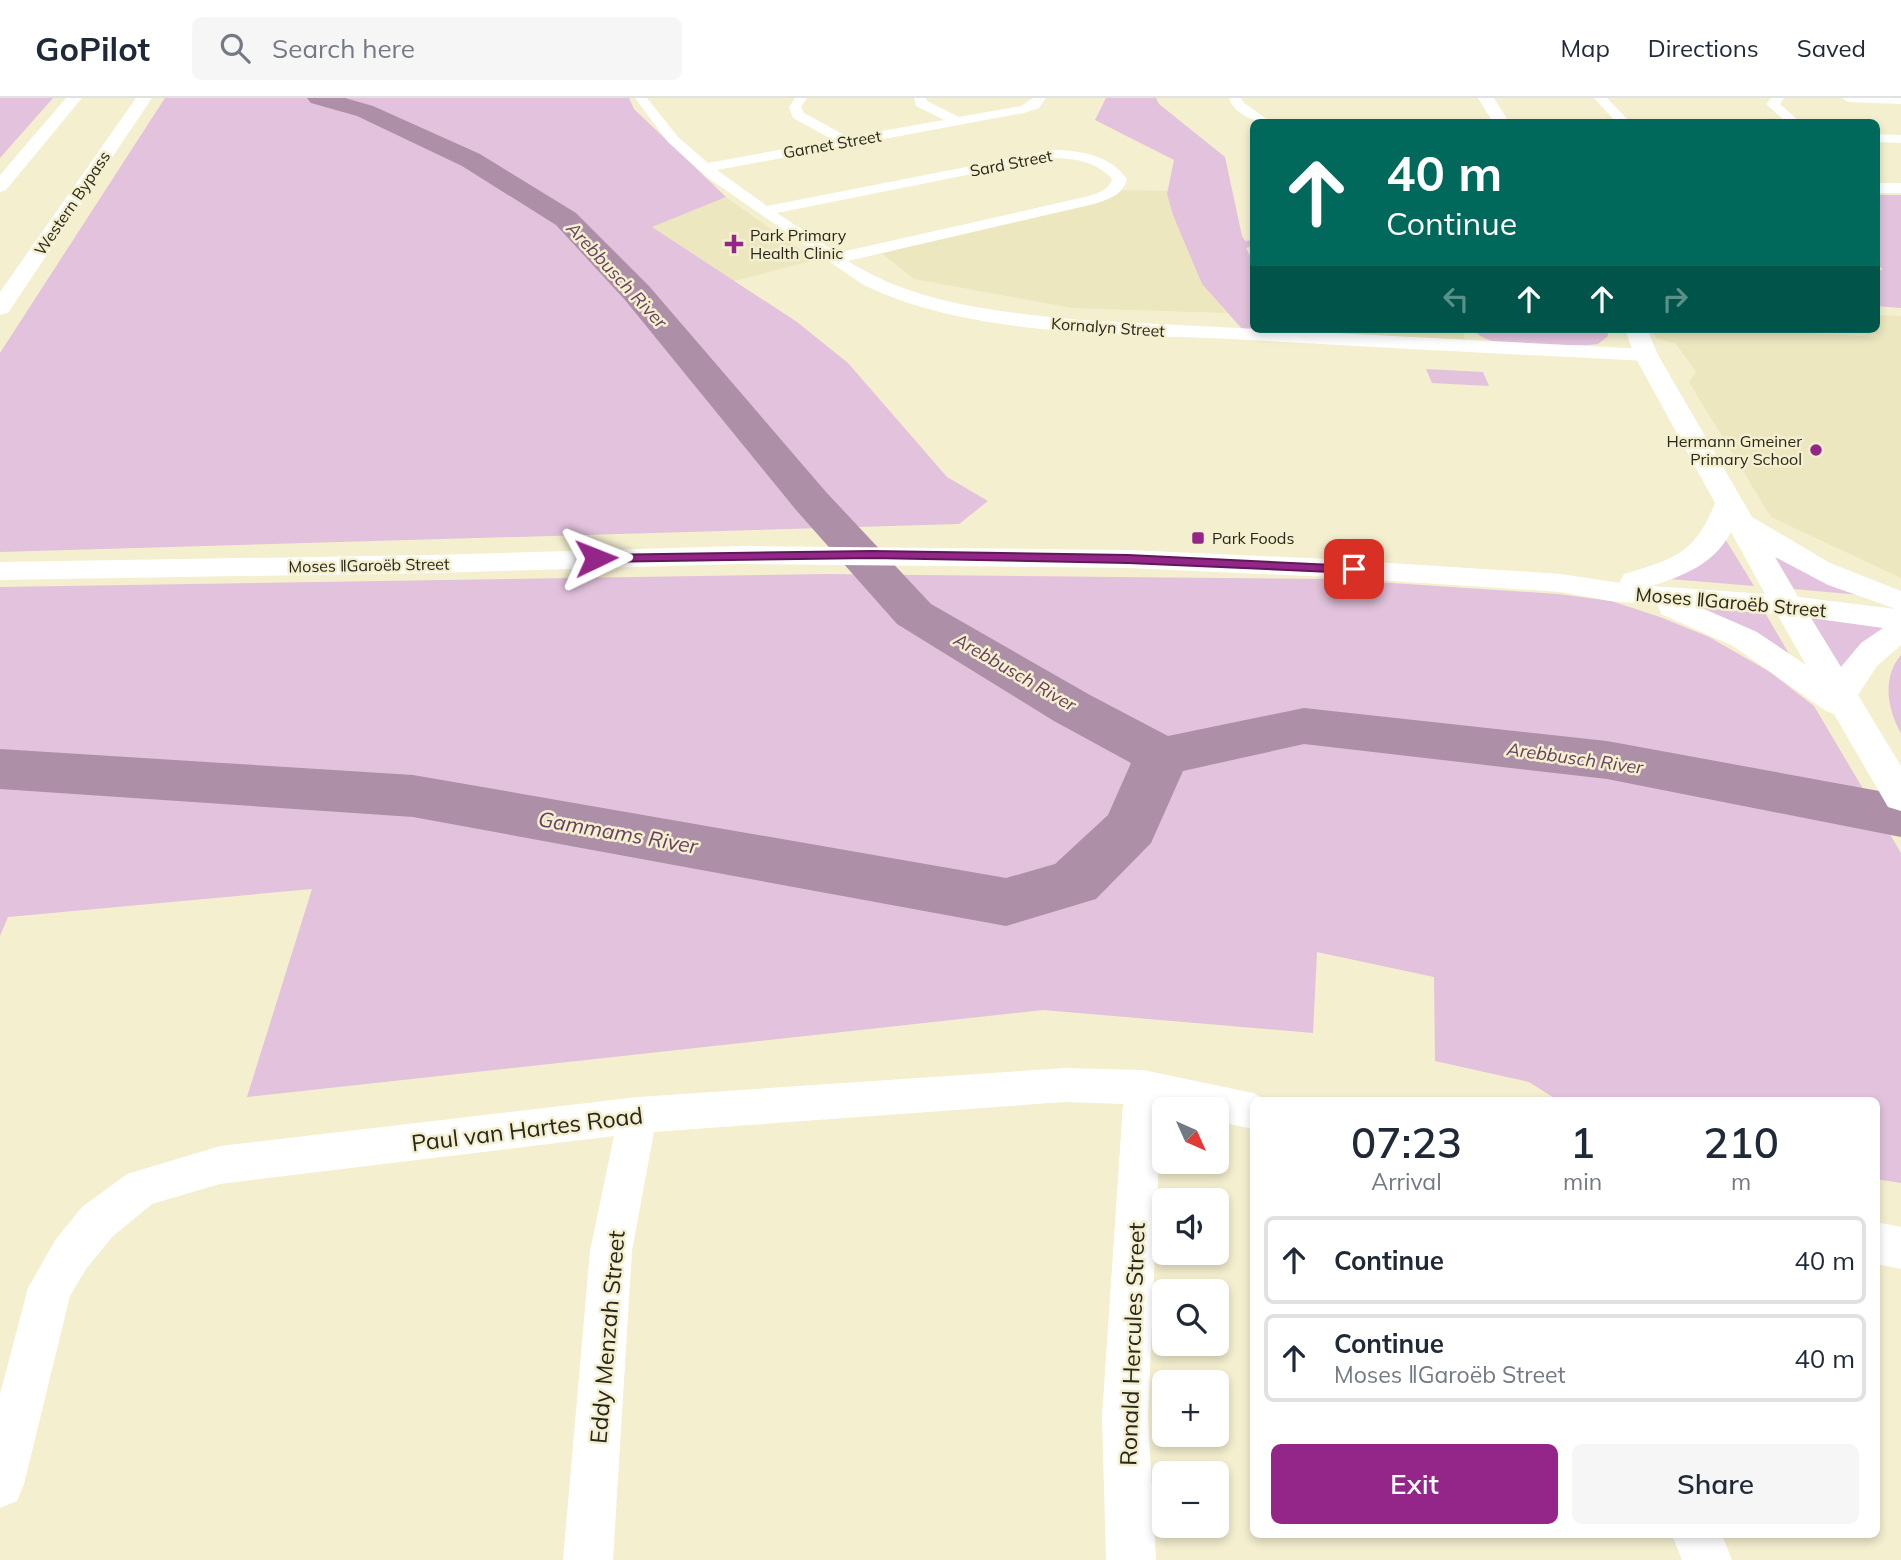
<!DOCTYPE html>
<html lang="en">
<head>
<meta charset="utf-8">
<style>
	body { margin:0; font-family:Mulish,sans-serif; background:#f6f6f7; color:#1f2937; height:100vh; display:flex; flex-direction:column; font-size:26px; white-space:nowrap }
	* { box-sizing:border-box; margin:0 }
	p { font-size:23px; color:#747a83 }
	.icon { flex:none; width:38px; height:38px; fill:none; stroke:currentColor; stroke-width:2; stroke-linecap:round; stroke-linejoin:round }
	.map { position:relative; flex:1; overflow:hidden }
	.sheet { position:absolute; left:1250px; top:999px; width:630px; height:441px; display:flex; flex-direction:column; background:#fff; border-radius:10px; box-shadow:0 4px 10px #0003 }
	.sheet>* { flex:none }
	.hud { position:absolute; left:1250px; top:21px; width:630px; height:214px; border-radius:10px; box-shadow:0 4px 10px #0003; background:#00695c; color:#fff; overflow:hidden }
	.needle { width:46px; rotate:135deg }
	.controls { position:absolute; left:1152px; top:999px; display:grid; gap:14px }
	.controls a { display:grid; place-items:center; width:77px; height:77px; border-radius:10px; background:#fff; box-shadow:0 4px 10px #0003; font-size:35px }
	.pin { position:absolute; display:grid; place-items:center; width:60px; height:60px; color:#fff; margin:-30px; border-radius:14px; box-shadow:0 4px 10px #0006 }
	.me { position:absolute; width:77px; margin:-38px; rotate:88deg; stroke-linejoin:round; filter:drop-shadow(0 0 5px #0008) }
	.turn { display:flex; align-items:center; gap:24px; height:147px; padding:0 21px; font-size:32px }
	.turn .icon { width:91px; height:91px; stroke-width:2.5 }
	.turn b { display:block; font-size:49px; line-height:60px }
	.lanes { display:flex; align-items:center; height:66px; padding:0 21px; background:#0003; justify-content:center; gap:35px; direction:ltr }
	.lanes .off { opacity:.35 }
	.eta { display:flex; justify-content:space-evenly; align-items:center; height:119px; text-align:center }
	.eta b { font-size:42px; font-weight:600; line-height:49px }
	.cta { display:flex; gap:14px; margin-top:auto; padding:14px 21px }
	.cta a { flex:1; height:80px; border-radius:10px; background:#932688; color:#fff; font-size:28px; font-weight:600; line-height:80px; text-align:center }
	.cta a+a { background:#f6f6f7; color:#1f2937 }
	ul { padding:0; list-style:none }
	li { display:flex; align-items:center; gap:21px; height:88px; margin:0 14px 10px; padding:0 7px; border:4px solid #e0e1e3; border-radius:10px }
	li div { flex:1 }
	li b { display:block; font-size:26px }
	li em { font-style:normal }
	header { display:flex; align-items:center; gap:42px; box-sizing:border-box; height:98px; padding:0 35px; background:#fff; border-bottom:2px solid #e0e1e3 }
	header strong { font-size:33px }
	nav { display:flex; gap:38px; margin-inline-start:auto; font-size:24px }
	.search { width:490px; height:63px; background:#f6f6f7; display:flex; align-items:center; gap:18px; box-sizing:border-box; padding:0 24px; border-radius:10px; color:#747a83; font-size:26px }
	.map>svg:first-child { display:block }
</style>
</head>
<body>
<header>
<strong>GoPilot</strong>
<div class="search"><svg class="icon" aria-label="search" viewBox="0 0 24 24"><circle cx="10" cy="10" r="6"/><path d="M15 15l6 6"/></svg>Search here</div>
<nav><a>Map</a><a>Directions</a><a>Saved</a></nav>
</header>
<div class="map">
<svg width="1901" height="1462" viewBox="0 0 1901 1462">
	<rect width="100%" height="100%" fill="#f4efcf"/>
	<path fill="#ede7bf" d="M 1122,92 L 1168,93 L 1202,186 L 1227,215 L 1072,210 L 914,181 L 879,153 L 1096,105 Z
		M 726,99 L 815,162 L 734,183 L 651,129 Z
		M 1876,217 L 1901,218 L 1901,480 L 1771,419 L 1689,284 L 1696,274 L 1676,246 L 1656,240 L 1651,231 L 1741,231 L 1878,239 L 1872,231 L 1876,231 Z
		M 1282,231 L 1463,231 L 1466,248 L 1284,239 Z"/>
	<path fill="#e2c2dc" d="M 0,0 L 53,0 L 0,60 Z
		M 165,0 L 629,0 L 634,11 L 726,99 L 652,129 L 797,224 L 848,265 L 947,379 L 988,403 L 959,426 L 0,454 L 0,255 Z
		M 1106,0 L 1156,0 L 1159,6 L 1225,59 L 1242,138 L 1245,143 L 1253,142 L 1253,148 L 1246,150 L 1253,163 L 1253,231 L 1280,232 L 1243,232 L 1202,186 L 1173,117 L 1167,96 L 1174,62 L 1095,22 Z
		M 1876,97 L 1901,97 L 1901,210 L 1876,208 L 1876,172 L 1883,172 L 1876,164 Z
		M 1473,231 L 1607,231 L 1608,238 L 1598,246 L 1588,247 C 1560,246 1490,255 1473,231 Z
		M 1426,271 L 1483,274 L 1489,288 L 1432,285 Z
		M 1724,439 L 1754,488 L 1670,481 C 1695,470 1710,463 1724,439 Z
		M 1768,448 L 1872,498 L 1794,491 Z
		M 824,476 L 1332,481 L 1558,496 L 1611,503 L 1660,519 L 1709,539 L 1770,574 L 1814,608 L 1901,755 L 1901,1085 L 1876,1081 L 1876,1003 L 1559,1003 L 1529,984 L 1435,963 L 1434,879 L 1317,854 L 1313,935 L 1043,912 L 247,999 L 312,791 L 8,819 L 0,838 L 0,489 Z
		M 1672,504 L 1764,513 L 1796,568 Z
		M 1810,518 L 1901,526 C 1873,540 1854,545 1842,576 Z
		M 1901,557 L 1901,635 C 1887,611 1882,579 1901,557 Z"/>
	<g fill="none" stroke-linecap="round" stroke-linejoin="round">
		<path fill="#ad8fa8" fill-rule="evenodd" d="M 307,0 L 345,0 L 373,8 L 480,56 L 576,115 L 649,188 L 826,394 L 931,506 L 1090,597 L 1168,638 L 1304,610 L 1607,643 L 1901,697 L 1901,739 L 1607,681 L 1304,646 L 1183,673 L 1151,745 L 1096,801 L 1006,828 L 413,719 L 0,691 L 0,651 L 413,677 L 1006,780 L 1055,766 L 1108,717 L 1131,665 L 1054,623 L 897,526 L 796,412 L 625,202 L 556,127 L 462,68 L 357,18 L 311,5 Z"/>
		<path fill="#fff" fill-rule="evenodd" d="M 635,0 L 647,0 L 678,39 L 708,65 L 833,42 L 793,20 L 789,9 L 795,0 L 807,0 L 801,9 L 804,15 L 848,39 L 944,22 L 916,8 L 914,0 L 926,0 L 927,3 L 959,19 L 1021,8 L 1033,0 L 1046,0 L 1039,10 L 1024,15 L 717,72 L 767,108 L 1052,52 C 1080,52 1110,57 1127,81 C 1123,97 1109,101 1094,106 L 848,163 C 917,207 1001,214 1080,222 L 1646,251 L 1656,257 L 1646,263 C 1508,256 1370,249 1232,241 C 1117,236 966,238 862,186 L 708,80 L 668,44 ZM 1052,60 C 1075,60 1097,64 1112,81 C 1109,93 1095,96 1085,99 L 837,155 L 777,115 Z
			M 1229,0 L 1241,0 L 1243,4 L 1271,24 C 1255,25 1234,16 1229,0 Z
			M 1594,0 L 1607,0 L 1630,24 L 1616,24 Z
			M 1771,0 L 1784,0 L 1780,6 L 1800,24 L 1786,24 L 1766,6 Z
			M 1842,0 L 1901,0 L 1901,6 L 1848,4 Z
			M 1876,36 L 1901,37 L 1901,45 L 1876,44 Z
			M 1876,85 L 1901,85 L 1901,95 L 1876,95 Z
			M 1065,970 L 1143,972 L 1253,995 L 1268,1003 L 1253,1003 L 1253,1031 L 1216,1023 L 1216,1012 L 1161,1010 L 1148,1319 L 1156,1462 L 1106,1462 L 1102,1319 L 1123,1006 L 1065,1004 L 654,1034 L 632,1153 L 613,1462 L 563,1462 L 590,1153 L 614,1038 L 220,1086 L 152,1106 L 112,1139 L 86,1171 L 70,1198 L 24,1386 L 17,1403 L 0,1410 L 0,1296 L 28,1190 L 56,1141 L 82,1109 L 127,1076 L 220,1048 L 638,999 Z
			M 1876,1124 L 1901,1129 L 1901,1171 L 1876,1166 Z
			M 1672,1437 L 1722,1437 L 1732,1462 L 1682,1462 Z"/>
		<path fill="#fff" fill-rule="evenodd" d="M 1478,0 L 1494,0 L 1509,24 L 1493,24 Z
			M 1625,231 L 1647,231 L 1658,257 L 1752,419 L 1830,465 L 1901,493 L 1901,547 L 1877,568 L 1858,597 L 1901,668 L 1901,713 L 1888,709 L 1834,616 L 1826,613 L 1733,548 L 1661,516 L 1658,507 L 1610,503 L 1561,494 L 1330,479 L 1128,470 L 739,466 L 434,475 L 0,482 L 0,464 L 434,457 L 739,448 L 1128,452 L 1330,461 L 1561,476 L 1621,485 L 1620,483 L 1624,476 C 1674,461 1695,456 1715,405 L 1634,257 ZM 1731,434 L 1765,496 L 1652,488 C 1685,477 1714,466 1731,434 ZM 1775,459 L 1828,487 L 1896,511 L 1798,499 ZM 1702,510 L 1777,516 L 1806,567 L 1757,534 ZM 1811,520 L 1883,530 L 1861,545 L 1841,569 Z"/>
		<path fill="#fff" fill-rule="evenodd" d="M 66,0 L 82,0 L 6,92 L 0,94 L 0,77 Z
			M 136,0 L 152,0 L 8,215 L 0,217 L 0,194 Z"/>
	</g>
	<path fill="#932688" stroke="#601958" stroke-width="2" d="M 872,453 L 1128,457 L 1354,468 L 1360,471 L 1354,475 L 1128,465 L 872,460 L 596,464 L 589,460 L 596,457 Z"/>
	<g fill="#932688" stroke="#f4efcf" stroke-width="2.5">
		<path d="M730.5 135.5h7v7h7v7h-7v7h-7v-7h-7v-7h7z"/>
		<circle cx="1816" cy="352" r="7"/>
		<rect x="1191" y="433" width="14" height="14" rx="3.5"/>
	</g>
	<g text-anchor="middle" dominant-baseline="central" stroke-width="5" stroke-linejoin="round" paint-order="stroke">
		<g font-size="16" fill="#28271b" stroke="#f4efcf">
			<text transform="translate(832 46) rotate(-10)">Garnet Street</text>
			<text transform="translate(1011 65) rotate(-11)">Sard Street</text>
			<text transform="translate(72 105) rotate(-56)">Western Bypass</text>
			<text transform="translate(1108 229) rotate(4)">Kornalyn Street</text>
			<text transform="translate(369 467) rotate(-1)">Moses ǁGaroëb Street</text>
		</g>
		<g font-size="16" fill="#28271b" stroke="#f4efcf" text-anchor="start">
			<text x="750" y="137">Park Primary<tspan x="750" dy="18">Health Clinic</tspan></text>
			<text x="1802" y="343" text-anchor="end">Hermann Gmeiner<tspan x="1802" dy="18">Primary School</tspan></text>
			<text x="1212" y="440">Park Foods</text>
		</g>
		<g font-size="18" font-style="italic" fill="#673c61" stroke="#f4efcf">
			<text transform="translate(617 177) rotate(47)">Arebbusch River</text>
			<text transform="translate(1015 574) rotate(30)">Arebbusch River</text>
			<text transform="translate(1575 660) rotate(8)">Arebbusch River</text>
		</g>
		<g font-size="19" fill="#28271b" stroke="#f4efcf">
			<text transform="translate(1731 504) rotate(5)">Moses ǁGaroëb Street</text>
		</g>
		<g font-size="21" font-style="italic" fill="#673c61" stroke="#f4efcf">
			<text transform="translate(618 734) rotate(10)">Gammams River</text>
		</g>
		<g font-size="23" fill="#28271b" stroke="#f4efcf">
			<text transform="translate(527 1031) rotate(-7)">Paul van Hartes Road</text>
			<text transform="translate(607 1239) rotate(-85)">Eddy Menzah Street</text>
			<text transform="translate(1132 1246) rotate(-88)">Ronald Hercules Street</text>
		</g>
	</g>
</svg>
<div class="controls">
<a><svg class="needle" viewBox="-14 -14 28 28"><path d="M0-13l5 13h-10z" fill="#e53935"/><path d="M0 13l5-13h-10z" fill="#747a83"/></svg></a>
<a><svg class="icon" aria-label="sound" viewBox="0 0 24 24"><path d="M4 9h4l5-4v14l-5-4H4zM17 9q2 3 0 6"/></svg></a>
<a><svg class="icon" aria-label="search" viewBox="0 0 24 24"><circle cx="10" cy="10" r="6"/><path d="M15 15l6 6"/></svg></a>
<a>+</a>
<a>−</a>
</div>
<div class="pin" style="left:1354px;top:471px;background:#d93025"><svg class="icon" aria-label="arrive" viewBox="0 0 24 24"><path d="M6 21V4h12l-3 4 3 4H6"/></svg></div>
<svg class="me" style="left:596px;top:460px" viewBox="-20 -20 40 40"><path d="M0-17L14 15 0 8-14 15z" fill="#932688" stroke="#fff" stroke-width="4"/></svg>
<div class="hud">
<div class="turn"><svg class="icon" aria-label="ahead" viewBox="0 0 24 24"><path d="M12 20V5M6 11l6-6 6 6"/></svg><div><b>40 m</b>Continue</div></div>
<div class="lanes"><svg class="icon off" aria-label="left" viewBox="0 0 24 24"><path d="M17 20v-9H6M10 6l-5 5 5 5"/></svg><svg class="icon" aria-label="ahead" viewBox="0 0 24 24"><path d="M12 20V5M6 11l6-6 6 6"/></svg><svg class="icon" aria-label="ahead" viewBox="0 0 24 24"><path d="M12 20V5M6 11l6-6 6 6"/></svg><svg class="icon off" aria-label="right" viewBox="0 0 24 24"><path d="M7 20v-9h11M14 6l5 5-5 5"/></svg></div>
</div>
<section class="sheet">
<div class="eta">
<div><b>07:23</b><p>Arrival</p></div>
<div><b>1</b><p>min</p></div>
<div><b>210</b><p>m</p></div>
</div>
<ul>
<li><svg class="icon" aria-label="ahead" viewBox="0 0 24 24"><path d="M12 20V5M6 11l6-6 6 6"/></svg><div><b>Continue</b></div><em>40 m</em></li>
<li><svg class="icon" aria-label="ahead" viewBox="0 0 24 24"><path d="M12 20V5M6 11l6-6 6 6"/></svg><div><b>Continue</b><p>Moses ǁGaroëb Street</p></div><em>40 m</em></li>
</ul>
<div class="cta"><a>Exit</a><a>Share</a></div>
</section>
</div>
</body>
</html>
